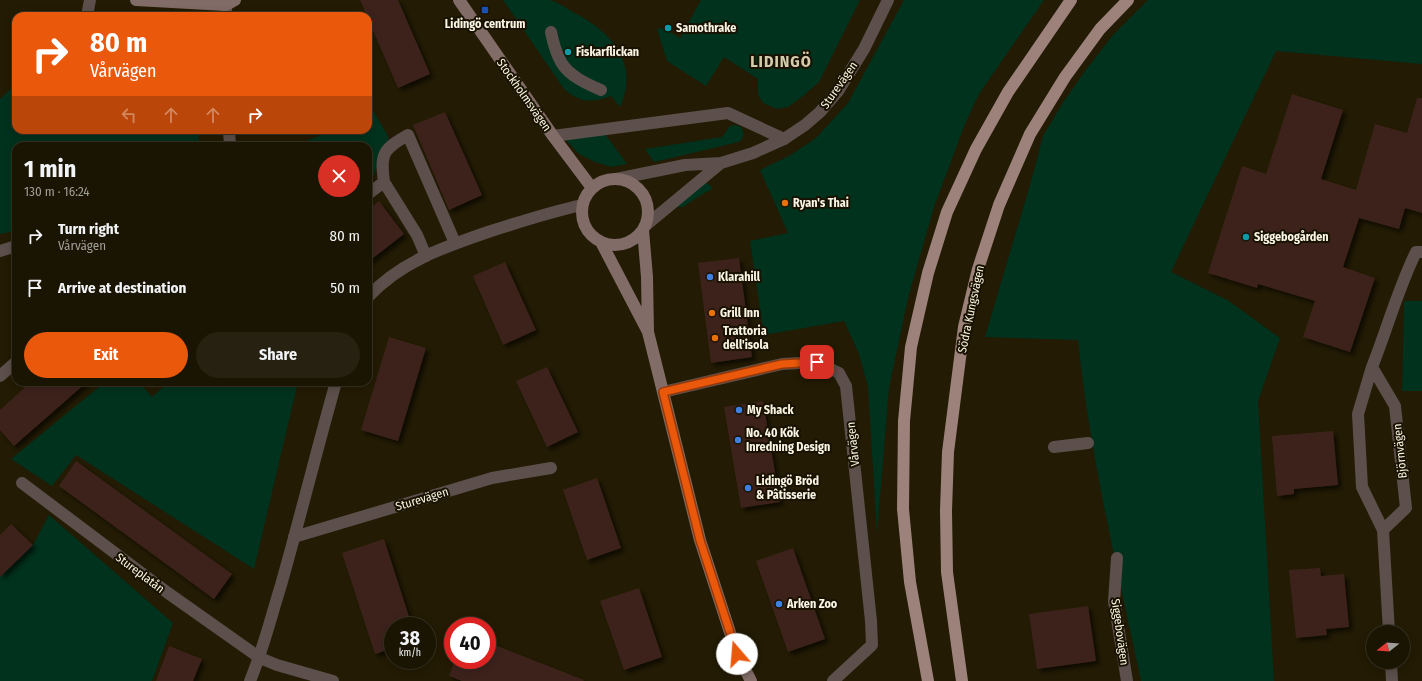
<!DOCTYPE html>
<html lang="en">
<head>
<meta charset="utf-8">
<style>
	body { margin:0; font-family:"Fira Sans Condensed",sans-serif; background:#272111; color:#f1f3f6; height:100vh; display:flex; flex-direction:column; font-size:15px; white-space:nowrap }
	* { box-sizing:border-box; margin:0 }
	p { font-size:13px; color:#9f9e99 }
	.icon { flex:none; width:22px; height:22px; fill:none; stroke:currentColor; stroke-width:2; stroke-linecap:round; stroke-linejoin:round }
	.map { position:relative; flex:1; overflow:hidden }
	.side { position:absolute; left:12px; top:142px; width:360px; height:244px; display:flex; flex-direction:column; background:#1a1402; border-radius:12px; box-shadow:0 2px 10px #0003,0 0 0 1px #383324 }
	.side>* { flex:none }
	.top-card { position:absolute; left:12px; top:12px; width:360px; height:122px; border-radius:12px; box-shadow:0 2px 10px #0003,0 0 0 1px #383324; background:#ea580c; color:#fff; overflow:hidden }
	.needle { width:26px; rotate:253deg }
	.tools { position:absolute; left:1366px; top:625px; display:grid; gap:8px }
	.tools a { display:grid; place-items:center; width:44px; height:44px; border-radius:50%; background:#1a1402; box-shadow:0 2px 10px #0003,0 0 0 1px #383324; font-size:20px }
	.speed { position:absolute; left:384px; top:617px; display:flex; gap:8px; font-size:20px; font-weight:700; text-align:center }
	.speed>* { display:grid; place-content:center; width:52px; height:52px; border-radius:50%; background:#1a1402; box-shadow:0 2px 10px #0003,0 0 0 1px #383324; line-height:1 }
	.speed small { font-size:10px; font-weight:400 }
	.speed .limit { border:6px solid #d22; background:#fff; color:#111 }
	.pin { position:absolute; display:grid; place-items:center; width:34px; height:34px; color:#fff; margin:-17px; border-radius:8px; box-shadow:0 2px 6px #0006 }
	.me { position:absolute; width:44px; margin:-22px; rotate:342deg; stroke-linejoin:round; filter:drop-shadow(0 0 3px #0008) }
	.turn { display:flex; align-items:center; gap:14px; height:84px; padding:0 12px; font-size:18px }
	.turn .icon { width:52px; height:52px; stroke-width:2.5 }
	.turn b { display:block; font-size:28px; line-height:34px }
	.lanes { display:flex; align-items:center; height:38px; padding:0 12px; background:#0003; justify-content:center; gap:20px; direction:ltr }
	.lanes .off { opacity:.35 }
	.round { display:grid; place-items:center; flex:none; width:42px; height:42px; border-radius:21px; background:#272111 }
	.head { display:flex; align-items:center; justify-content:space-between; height:68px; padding:0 12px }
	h1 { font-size:24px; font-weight:700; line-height:30px }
	.button { display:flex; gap:8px; margin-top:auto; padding:8px 12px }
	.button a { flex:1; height:46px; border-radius:24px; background:#ea580c; color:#fff; font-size:16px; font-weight:700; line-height:46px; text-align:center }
	.button a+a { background:#272111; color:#f1f3f6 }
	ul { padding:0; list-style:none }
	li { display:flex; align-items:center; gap:12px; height:52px; padding:0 12px }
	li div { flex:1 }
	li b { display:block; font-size:15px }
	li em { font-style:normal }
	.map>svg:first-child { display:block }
</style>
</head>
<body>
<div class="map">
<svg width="1422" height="681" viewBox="0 0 1422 681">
	<defs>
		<filter id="shadow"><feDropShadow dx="3.5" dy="3.5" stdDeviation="2" flood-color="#0009"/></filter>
	</defs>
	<rect width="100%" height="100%" fill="#231b03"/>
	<path fill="#00321d" d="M 503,0 C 518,0 534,0 549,0 C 557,1 566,8 573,12 C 611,32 640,62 620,107 L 611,96 C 591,103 580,103 564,89 Z
		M 701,0 L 860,0 L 819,82 L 803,96 L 788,107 L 777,109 L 763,103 L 758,94 L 758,79 L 724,57 L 706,86 L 667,61 L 657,29 L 663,28 L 680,38 Z
		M 904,0 L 1044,0 L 979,94 L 965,124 L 934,207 L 908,298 L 889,388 L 877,534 L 868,387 L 859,354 L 844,321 L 764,335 L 750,241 L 788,233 L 760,170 L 789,156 L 816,138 L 848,103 Z
		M 1148,0 L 1422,0 L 1422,64 L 1276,51 L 1171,272 L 1229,301 L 1280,338 L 1258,401 L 1274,681 L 1141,681 C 1117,568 1090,455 1078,340 L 985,337 L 1032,178 L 1043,136 L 1062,104 L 1085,71 L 1113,35 Z
		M 16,84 L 16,130 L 199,130 L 199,145 L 194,146 L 16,146 L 16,231 L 0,234 L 0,99 Z
		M 368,102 L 389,138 L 371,181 L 368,184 L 368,146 L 292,146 L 335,130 L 368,130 Z
		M 733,125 L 740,126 C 745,132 745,137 739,142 L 654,162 L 645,149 L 722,137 L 729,127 Z
		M 605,134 L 627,164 L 611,167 L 595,162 L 579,154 L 566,140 Z
		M 707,183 L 712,187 L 712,189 L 701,195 L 683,207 L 673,207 L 703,184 Z
		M 1404,301 L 1422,301 L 1422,391 L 1402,391 Z
		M 105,382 L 139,382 L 152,397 L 169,382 L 298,382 L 254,569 L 76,455 L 52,486 L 11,459 Z
		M 49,515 L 173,623 L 152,681 L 0,681 L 0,577 L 33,545 Z"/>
	<path fill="#3c241a" filter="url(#shadow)" d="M 360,0 L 398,0 L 430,74 L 398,88 L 368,19 L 368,16 L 367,16 Z
		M 1292,94 L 1343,110 L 1321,179 L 1356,190 L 1375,124 L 1407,133 L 1417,98 L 1422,98 L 1422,213 L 1405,208 L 1399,229 L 1359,218 L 1343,267 L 1375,278 L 1350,352 L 1303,337 L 1315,301 L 1258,284 L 1257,288 L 1208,273 L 1242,166 L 1266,174 Z
		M 445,112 L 482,195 L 449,210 L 413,125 Z
		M 379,201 L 404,234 L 368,262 L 368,210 Z
		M 739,258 L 752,357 L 711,363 L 698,263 Z
		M 505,262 L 536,330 L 503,345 L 473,276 Z
		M 389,337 L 426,348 L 398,441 L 361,430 Z
		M 547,367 L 578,432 L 547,447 L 516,381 Z
		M 31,382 L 87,382 L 14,446 L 0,430 L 0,410 Z
		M 763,401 L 780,502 L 741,508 L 724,407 Z
		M 1333,431 L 1338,485 L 1294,489 L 1294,494 L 1277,496 L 1272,436 Z
		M 76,461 L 232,574 L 214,599 L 59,486 Z
		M 597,478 L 621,548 L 587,560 L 563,490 Z
		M 11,524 L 33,545 L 0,577 L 0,535 Z
		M 384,539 L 412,626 L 393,626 L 393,648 L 375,654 L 342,553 Z
		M 793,548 L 825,639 L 788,652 L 756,561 Z
		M 1320,568 L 1321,576 L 1344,574 L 1349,627 L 1326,629 L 1327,635 L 1296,638 L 1289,570 Z
		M 639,588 L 662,657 L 624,670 L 600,601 Z
		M 1088,606 L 1096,661 L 1037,669 L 1029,614 Z
		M 487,642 L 584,680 L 583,681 L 462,681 L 449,676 L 455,660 L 487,660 Z
		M 169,646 L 202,659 L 193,681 L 156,681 Z"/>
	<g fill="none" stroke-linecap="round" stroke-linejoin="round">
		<path stroke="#5c4f4c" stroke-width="12" d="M 87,16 L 90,0
			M 553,136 L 728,113 L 784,139
			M 384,182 C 380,154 383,149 408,135 L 455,243
			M 368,194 L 384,182 L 417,235 L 426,256
			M 0,251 L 16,246
			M 0,376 L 16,362
			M 663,392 L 782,364 L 817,362 L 839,373 L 846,386 L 871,621 L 872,645 L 833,681
			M 1054,447 L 1088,443
			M 294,537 L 492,478 L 551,468"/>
		<path stroke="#5c4f4c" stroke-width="12" d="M 226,5 L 226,16
			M 551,32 C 553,42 556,53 561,62 C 569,76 587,84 601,90
			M 229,130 L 230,146
			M 616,179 L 685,165 L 721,163 L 753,153 L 784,139 L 805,125 L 820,112 L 838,91 L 864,49 L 888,0
			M 645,226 L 721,163
			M 368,297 C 400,262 444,247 488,232 C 519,222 550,212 582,205
			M 1372,367 L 1358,414 L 1362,487 L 1383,530
			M 22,483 L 168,593 L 260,658 L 277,665 L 333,681
			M 1117,558 L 1114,601 L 1127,681
			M 1389,632 L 1383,530 L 1406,508 L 1395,406 L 1372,367 C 1387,329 1398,289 1416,252 L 1422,252
			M 1391,662 L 1392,681
			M 250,681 C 263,650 271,617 281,585 C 300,518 317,449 336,382"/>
		<path stroke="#816c67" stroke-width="12" d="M 136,0 L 226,5 L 235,0
			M 459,0 L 553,136 L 592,188
			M582 212a33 33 0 1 1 66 0a33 33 0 1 1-66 0Z
			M 643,230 L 647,277 L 648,332 L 700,540 L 737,654 L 751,681
			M 601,242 L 647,330"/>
		<path stroke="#9d827c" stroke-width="12" d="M 928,681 L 910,582 L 903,509 L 904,421 L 911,347 L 928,273 L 947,212 L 976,149 L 1008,92 L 1071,0
			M 962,681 L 947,572 L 946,511 L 948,452 L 964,327 L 978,269 L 999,205 L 1030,134 L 1065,77 L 1100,29 L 1128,0"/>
	</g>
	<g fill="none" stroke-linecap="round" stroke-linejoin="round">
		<g stroke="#983908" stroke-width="10">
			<path id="route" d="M 737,654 L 700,540 L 663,392 L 782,364 L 817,362"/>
		</g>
		<use href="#route" stroke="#ea580c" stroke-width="7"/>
	</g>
	<rect fill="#1a4fb4" stroke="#191200" stroke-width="1.5" x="481" y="6" width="8" height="8" rx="2"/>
	<g fill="#0f9aa8" stroke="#191200" stroke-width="1.5">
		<circle cx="668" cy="28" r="4"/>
		<circle cx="568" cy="52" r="4"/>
		<circle cx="1246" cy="237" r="4"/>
	</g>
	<g fill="#e8710a" stroke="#191200" stroke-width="1.5">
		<circle cx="785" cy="203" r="4"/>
		<circle cx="712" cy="313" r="4"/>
		<circle cx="715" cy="338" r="4"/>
	</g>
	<g fill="#3f7fe0" stroke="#191200" stroke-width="1.5">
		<circle cx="710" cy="277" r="4"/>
		<circle cx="739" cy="410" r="4"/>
		<circle cx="738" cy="440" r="4"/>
		<circle cx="748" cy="488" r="4"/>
		<circle cx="779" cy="604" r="4"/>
	</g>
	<g text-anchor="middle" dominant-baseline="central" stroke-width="4" stroke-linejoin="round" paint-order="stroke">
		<g font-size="12" font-weight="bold" fill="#faf5e6" stroke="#191200" text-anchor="start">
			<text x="485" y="24" text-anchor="middle">Lidingö centrum</text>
			<text x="676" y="28">Samothrake</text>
			<text x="576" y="52">Fiskarflickan</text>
			<text x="793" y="203">Ryan's Thai</text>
			<text x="1254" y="237">Siggebogården</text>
			<text x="718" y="277">Klarahill</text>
			<text x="720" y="313">Grill Inn</text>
			<text x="723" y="331">Trattoria<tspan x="723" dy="14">dell'isola</tspan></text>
			<text x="747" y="410">My Shack</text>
			<text x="746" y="433">No. 40 Kök<tspan x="746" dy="14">Inredning Design</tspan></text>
			<text x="756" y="481">Lidingö Bröd<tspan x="756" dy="14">&amp; Pâtisserie</tspan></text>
			<text x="787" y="604">Arken Zoo</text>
		</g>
		<g font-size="12" fill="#faf5e6" stroke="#191200">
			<text transform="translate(839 85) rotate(-55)">Sturevägen</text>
			<text transform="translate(524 95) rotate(55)">Stockholmsvägen</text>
			<text transform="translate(971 309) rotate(-78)">Södra Kungsvägen</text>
			<text transform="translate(853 444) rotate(-96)">Vårvägen</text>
			<text transform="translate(1400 451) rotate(-96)">Björnvägen</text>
			<text transform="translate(422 499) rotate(-17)">Sturevägen</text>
			<text transform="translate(140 573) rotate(37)">Stureplatån</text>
			<text transform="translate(1120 632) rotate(82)">Siggebovägen</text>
		</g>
		<g font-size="16" font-weight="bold" letter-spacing="1" fill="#d5cbae" stroke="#191200">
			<text x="781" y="61">LIDINGÖ</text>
		</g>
	</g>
</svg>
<div class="tools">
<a><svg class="needle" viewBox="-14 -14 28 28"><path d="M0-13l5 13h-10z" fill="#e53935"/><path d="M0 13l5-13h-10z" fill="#9f9e99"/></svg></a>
</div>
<div class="speed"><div>38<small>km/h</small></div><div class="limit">40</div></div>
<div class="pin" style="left:817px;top:362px;background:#d93025"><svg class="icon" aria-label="arrive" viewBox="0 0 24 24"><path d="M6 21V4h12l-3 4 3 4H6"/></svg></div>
<svg class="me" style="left:737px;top:654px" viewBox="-20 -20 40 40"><circle r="19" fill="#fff"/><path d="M0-13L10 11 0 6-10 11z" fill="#ea580c"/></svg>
<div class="top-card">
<div class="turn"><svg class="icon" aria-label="right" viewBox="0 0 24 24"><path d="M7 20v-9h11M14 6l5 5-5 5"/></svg><div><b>80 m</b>Vårvägen</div></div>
<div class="lanes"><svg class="icon off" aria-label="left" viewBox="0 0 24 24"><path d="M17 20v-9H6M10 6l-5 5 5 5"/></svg><svg class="icon off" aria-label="ahead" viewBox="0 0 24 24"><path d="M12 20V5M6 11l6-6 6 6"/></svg><svg class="icon off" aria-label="ahead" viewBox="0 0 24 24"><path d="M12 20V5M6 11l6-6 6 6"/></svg><svg class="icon" aria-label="right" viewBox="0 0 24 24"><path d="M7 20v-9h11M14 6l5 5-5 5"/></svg></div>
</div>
<section class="side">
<div class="head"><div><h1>1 min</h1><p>130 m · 16:24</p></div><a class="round" style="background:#d93025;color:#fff"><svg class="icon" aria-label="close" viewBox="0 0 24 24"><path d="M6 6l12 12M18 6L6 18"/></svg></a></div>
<ul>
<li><svg class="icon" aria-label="right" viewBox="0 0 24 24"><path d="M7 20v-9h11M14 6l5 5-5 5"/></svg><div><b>Turn right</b><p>Vårvägen</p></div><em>80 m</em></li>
<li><svg class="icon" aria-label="arrive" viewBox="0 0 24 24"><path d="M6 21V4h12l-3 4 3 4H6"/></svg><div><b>Arrive at destination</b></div><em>50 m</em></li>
</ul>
<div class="button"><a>Exit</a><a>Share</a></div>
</section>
</div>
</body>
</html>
